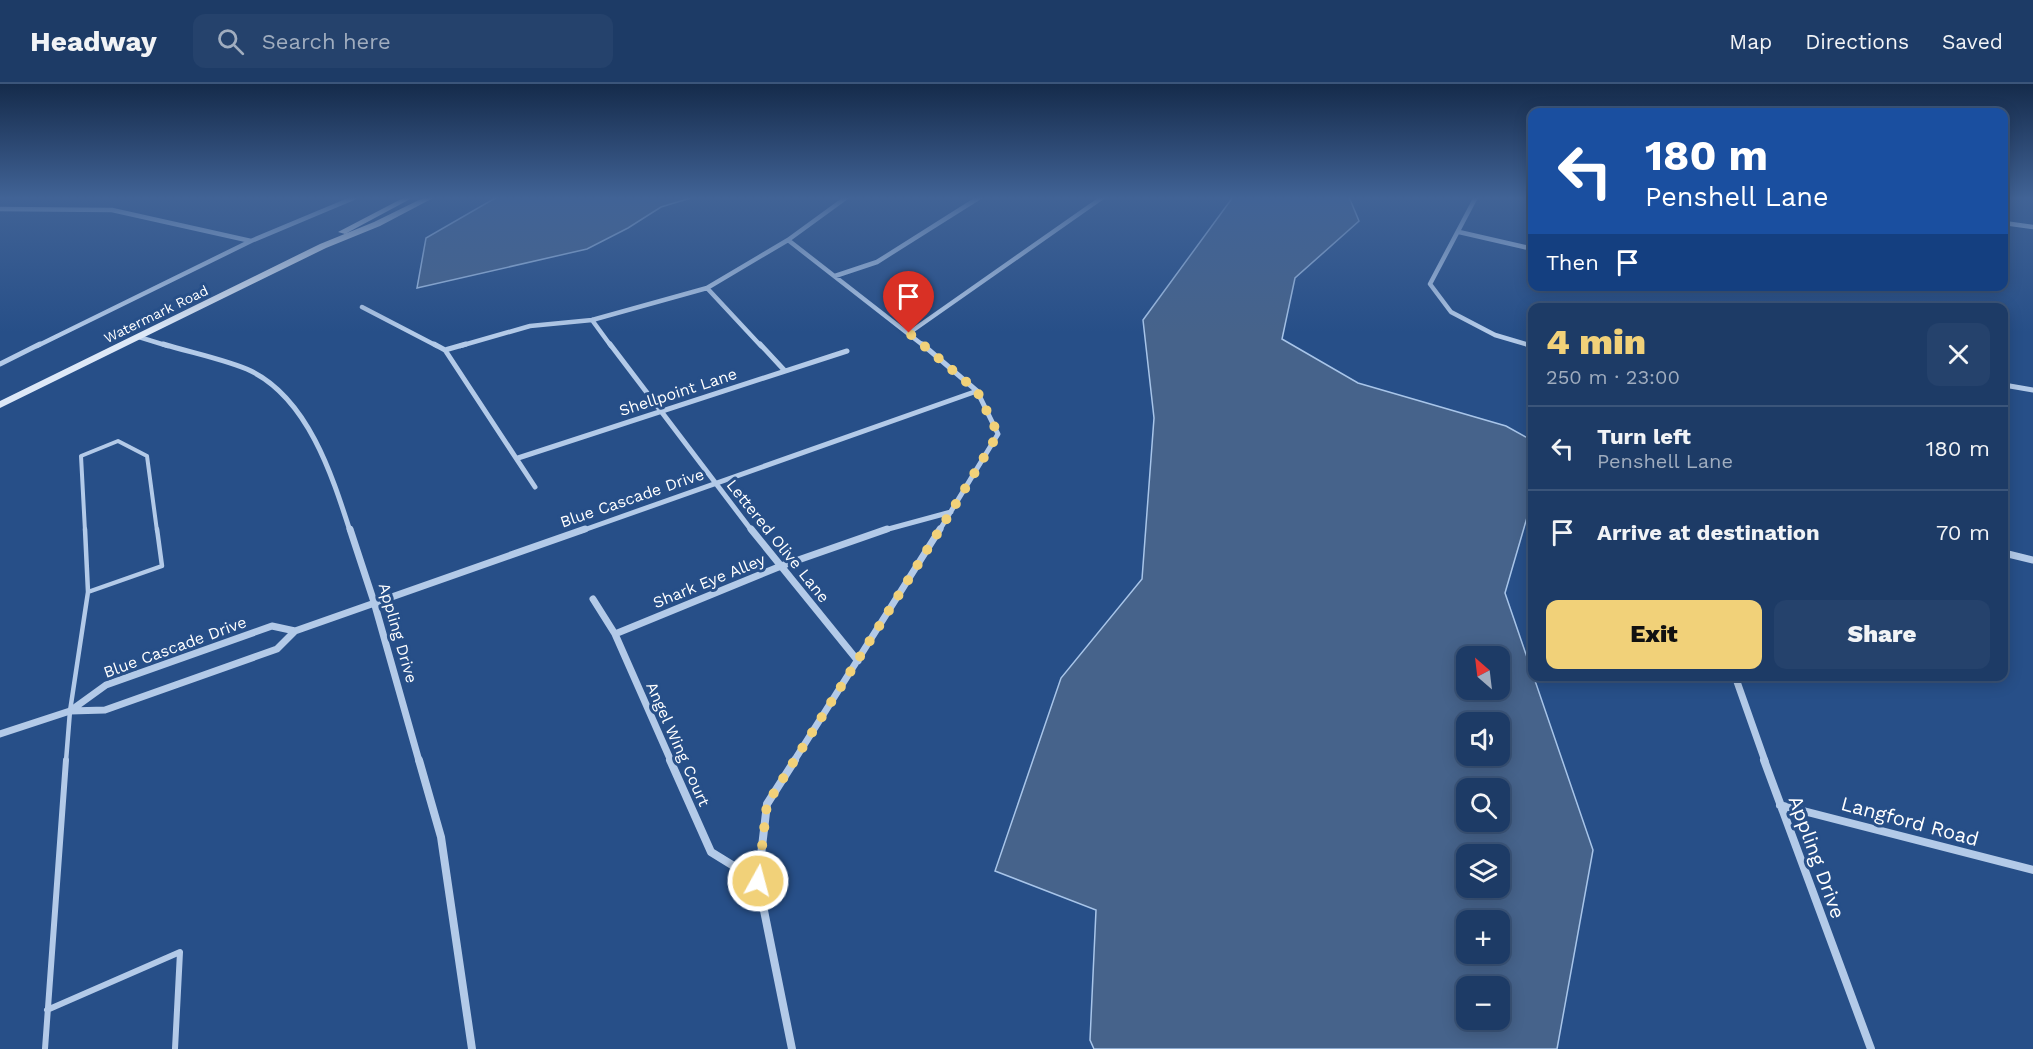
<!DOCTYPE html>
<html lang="en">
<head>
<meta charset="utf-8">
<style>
	body { margin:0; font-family:"Work Sans",sans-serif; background:#25426c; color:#f1f3f6; height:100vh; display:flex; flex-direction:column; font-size:22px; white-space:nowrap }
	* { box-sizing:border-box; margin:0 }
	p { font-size:20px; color:#a0adbf }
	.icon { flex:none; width:33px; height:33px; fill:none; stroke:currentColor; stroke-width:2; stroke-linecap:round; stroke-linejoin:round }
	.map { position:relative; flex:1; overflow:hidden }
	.side { position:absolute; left:1528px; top:219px; width:480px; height:378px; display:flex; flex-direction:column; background:#1d3b66; border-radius:12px; box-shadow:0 3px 15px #0003,0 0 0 2px #3b557a }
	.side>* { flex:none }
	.guide { position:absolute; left:1528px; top:24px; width:480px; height:183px; border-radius:12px; box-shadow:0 3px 15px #0003,0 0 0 2px #3b557a; background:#1a4fa0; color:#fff; overflow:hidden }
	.needle { width:39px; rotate:332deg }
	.tools { position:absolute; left:1456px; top:562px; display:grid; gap:12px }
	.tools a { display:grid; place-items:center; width:54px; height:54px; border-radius:12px; background:#1d3b66; box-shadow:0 3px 15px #0003,0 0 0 2px #3b557a; font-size:30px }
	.pin { position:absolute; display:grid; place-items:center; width:51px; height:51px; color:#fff; margin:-62px -26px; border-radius:50% 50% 50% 0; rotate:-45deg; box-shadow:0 0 6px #0007 }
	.pin .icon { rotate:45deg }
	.me { position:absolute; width:66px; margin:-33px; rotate:7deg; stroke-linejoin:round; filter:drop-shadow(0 0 4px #0008) }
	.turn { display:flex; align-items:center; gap:21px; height:126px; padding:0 18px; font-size:27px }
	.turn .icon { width:78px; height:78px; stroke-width:2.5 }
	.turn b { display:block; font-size:42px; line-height:51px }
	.then { display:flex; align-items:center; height:57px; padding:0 18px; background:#0003; gap:12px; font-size:22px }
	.round { display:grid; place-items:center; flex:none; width:63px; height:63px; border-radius:12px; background:#25426c }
	.headline { display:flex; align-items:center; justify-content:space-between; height:102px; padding:0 18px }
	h1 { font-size:36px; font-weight:800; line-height:45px; color:#f1d179 }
	.action { display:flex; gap:12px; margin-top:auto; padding:12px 18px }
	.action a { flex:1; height:69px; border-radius:12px; background:#f1d179; color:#111; font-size:24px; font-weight:800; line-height:69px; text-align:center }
	.action a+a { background:#25426c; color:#f1f3f6 }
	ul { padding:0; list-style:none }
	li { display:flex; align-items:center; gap:18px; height:84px; padding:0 18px; border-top:2px solid #3b557a }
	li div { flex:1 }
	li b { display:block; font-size:22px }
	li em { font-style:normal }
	header { display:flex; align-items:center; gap:36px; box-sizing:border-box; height:84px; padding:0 30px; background:#1d3b66; border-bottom:2px solid #3b557a }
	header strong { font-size:28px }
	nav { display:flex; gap:33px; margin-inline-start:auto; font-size:21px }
	.search { width:420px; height:54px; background:#25426c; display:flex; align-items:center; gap:15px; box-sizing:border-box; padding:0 21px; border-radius:12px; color:#a0adbf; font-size:22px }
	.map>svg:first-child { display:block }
</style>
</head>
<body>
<header>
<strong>Headway</strong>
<div class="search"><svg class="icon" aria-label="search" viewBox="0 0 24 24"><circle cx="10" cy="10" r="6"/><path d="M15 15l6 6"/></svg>Search here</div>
<nav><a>Map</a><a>Directions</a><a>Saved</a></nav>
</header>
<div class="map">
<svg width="2033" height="965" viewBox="0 0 2033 965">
	<rect width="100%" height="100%" fill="#274f88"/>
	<path fill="#46638b" stroke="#a8c5e9" stroke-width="1.5" fill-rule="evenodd" d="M 497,113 L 694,113 L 661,123 L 628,144 L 587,165 L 417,204 L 426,154 Z
		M 1233,113 L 1349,113 L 1359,137 L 1295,194 L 1282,255 L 1358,299 L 1506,342 L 1533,357 L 1533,413 L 1505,509 L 1593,766 L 1557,965 L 1094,965 L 1090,956 L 1096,826 L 995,787 L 1061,594 L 1142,495 L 1154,334 L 1143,236 ZM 1467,573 L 1500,573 L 1500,606 L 1467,606 ZM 1467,639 L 1500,639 L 1500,672 L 1467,672 ZM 1467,705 L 1500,705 L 1500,738 L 1467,738 ZM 1467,771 L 1500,771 L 1500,804 L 1467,804 ZM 1467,837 L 1500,837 L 1500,870 L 1467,870 ZM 1467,903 L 1500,903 L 1500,936 L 1467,936 Z"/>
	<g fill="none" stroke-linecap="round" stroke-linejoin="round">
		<path stroke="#b3cae8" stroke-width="4" d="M 85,447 L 81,372 L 118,357 L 147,372 L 157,447"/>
		<path stroke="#b3cae8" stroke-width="4.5" d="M 85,445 L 88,508
			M 88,508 L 162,482 L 157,445
			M 66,677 L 70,627 L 88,508"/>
		<path stroke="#b3cae8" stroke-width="6" d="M 47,926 L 180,868 L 175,965
			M 45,965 L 66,676"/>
		<path stroke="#b3cae8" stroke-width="4.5" d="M 1476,113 L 1430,200 L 1451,228 L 1495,251 L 1532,262
			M 0,125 L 112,126 L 251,157
			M 2004,139 L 2033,143
			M 1459,148 L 1533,165
			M 788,156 L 924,262
			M 835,192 L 877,178 L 980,113
			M 707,204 L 761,262
			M 362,223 L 437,262
			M 592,236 L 611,262
			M 909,249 L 1103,113
			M 139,253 L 168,262
			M 37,262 L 251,157 L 356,113
			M 460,262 L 530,242 L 592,236 L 707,204 L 788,156 L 847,113"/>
		<path stroke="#b3cae8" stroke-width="5" d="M 163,260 C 188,268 228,276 251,287 C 308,315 332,391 350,447
			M 434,260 L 445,266 L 535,403
			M 610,260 L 752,447
			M 760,260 L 785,287
			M 922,260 L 977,307 L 998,350 L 939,447
			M 1527,260 L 1533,262
			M 445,266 L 466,260
			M 0,280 L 40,260
			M 2004,301 L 2033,306
			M 518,374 L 847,267
			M 581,447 L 977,307
			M 881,447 L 951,428"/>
		<path stroke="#b3cae8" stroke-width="7" d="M 350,445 L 374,518 L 419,677
			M 751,445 L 858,577
			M 2004,469 L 2033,476
			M 593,515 L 615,550 L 671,677
			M 615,550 L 781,482 L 887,445
			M 1735,592 L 1765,677
			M 70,627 L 106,601 L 272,542 L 295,547
			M 0,650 L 70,627 L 105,626 L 277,565 L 295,547 L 585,445
			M 794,677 L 940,445"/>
		<path stroke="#b3cae8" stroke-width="8" d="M 419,676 L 441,753 L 472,965
			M 670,676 L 711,768 L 758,797
			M 1764,676 L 1871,965
			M 1780,721 L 2033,786
			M 792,965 L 758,797 L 767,720 L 795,676"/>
		<path fill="#dde8f7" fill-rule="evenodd" d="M 405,113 L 414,113 L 345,150 L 338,148 Z
			M 425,113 L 435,113 L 380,142 L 326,164 L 0,324 L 0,317 L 320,160 L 374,138 Z"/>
	</g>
	<linearGradient id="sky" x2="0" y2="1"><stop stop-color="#152b4b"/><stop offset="0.46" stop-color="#416396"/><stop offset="1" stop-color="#416396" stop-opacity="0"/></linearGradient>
	<rect width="2033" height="248" fill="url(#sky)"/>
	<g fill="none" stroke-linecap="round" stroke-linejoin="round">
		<path stroke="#f1d179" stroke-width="10" stroke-dasharray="0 18" d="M 758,797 L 767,720 L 951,428 L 998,350 L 977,307 L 909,249"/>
	</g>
	<g text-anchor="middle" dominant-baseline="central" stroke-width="6" stroke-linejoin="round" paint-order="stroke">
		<g font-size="14" fill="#fff" stroke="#274f88">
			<text transform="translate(156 230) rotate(-26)">Watermark Road</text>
		</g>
		<g font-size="16" fill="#fff" stroke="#274f88">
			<text transform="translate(678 308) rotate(-18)">Shellpoint Lane</text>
			<text transform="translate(632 414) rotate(-19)">Blue Cascade Drive</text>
			<text transform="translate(778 457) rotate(51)">Lettered Olive Lane</text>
			<text transform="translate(709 497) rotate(-22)">Shark Eye Alley</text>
			<text transform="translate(398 549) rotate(74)">Appling Drive</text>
			<text transform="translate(175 563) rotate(-20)">Blue Cascade Drive</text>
			<text transform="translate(678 660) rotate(66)">Angel Wing Court</text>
		</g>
		<g font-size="20" fill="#fff" stroke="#274f88">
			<text transform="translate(1910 737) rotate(15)">Langford Road</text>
			<text transform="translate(1817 773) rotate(70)">Appling Drive</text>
		</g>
	</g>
</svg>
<div class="tools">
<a><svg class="needle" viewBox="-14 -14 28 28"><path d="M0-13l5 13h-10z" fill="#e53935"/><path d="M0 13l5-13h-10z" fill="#a0adbf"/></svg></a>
<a><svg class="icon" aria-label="sound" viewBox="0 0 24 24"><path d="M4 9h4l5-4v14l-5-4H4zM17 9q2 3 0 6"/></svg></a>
<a><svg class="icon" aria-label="search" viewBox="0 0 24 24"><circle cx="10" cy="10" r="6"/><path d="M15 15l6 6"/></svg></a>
<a><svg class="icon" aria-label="layers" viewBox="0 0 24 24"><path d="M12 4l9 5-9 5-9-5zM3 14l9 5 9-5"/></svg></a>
<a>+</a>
<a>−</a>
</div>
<div class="pin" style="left:909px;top:249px;background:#d93025"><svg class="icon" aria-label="arrive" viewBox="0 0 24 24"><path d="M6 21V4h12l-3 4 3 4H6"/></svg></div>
<svg class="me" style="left:758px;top:797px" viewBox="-20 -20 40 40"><circle r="17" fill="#f1d179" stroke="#fff" stroke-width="3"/><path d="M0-11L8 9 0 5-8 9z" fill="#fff"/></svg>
<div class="guide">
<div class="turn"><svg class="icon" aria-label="left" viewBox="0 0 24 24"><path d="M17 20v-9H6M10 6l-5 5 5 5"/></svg><div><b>180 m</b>Penshell Lane</div></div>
<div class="then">Then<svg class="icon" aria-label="arrive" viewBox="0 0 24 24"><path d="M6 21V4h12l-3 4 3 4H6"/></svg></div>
</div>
<section class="side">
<div class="headline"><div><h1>4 min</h1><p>250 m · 23:00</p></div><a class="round"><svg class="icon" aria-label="close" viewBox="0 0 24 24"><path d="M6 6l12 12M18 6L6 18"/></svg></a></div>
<ul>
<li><svg class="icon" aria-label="left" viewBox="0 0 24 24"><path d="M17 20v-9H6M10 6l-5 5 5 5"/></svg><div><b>Turn left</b><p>Penshell Lane</p></div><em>180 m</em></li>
<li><svg class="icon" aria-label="arrive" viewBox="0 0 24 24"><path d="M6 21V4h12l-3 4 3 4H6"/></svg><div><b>Arrive at destination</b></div><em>70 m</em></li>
</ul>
<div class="action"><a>Exit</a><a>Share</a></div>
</section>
</div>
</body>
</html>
